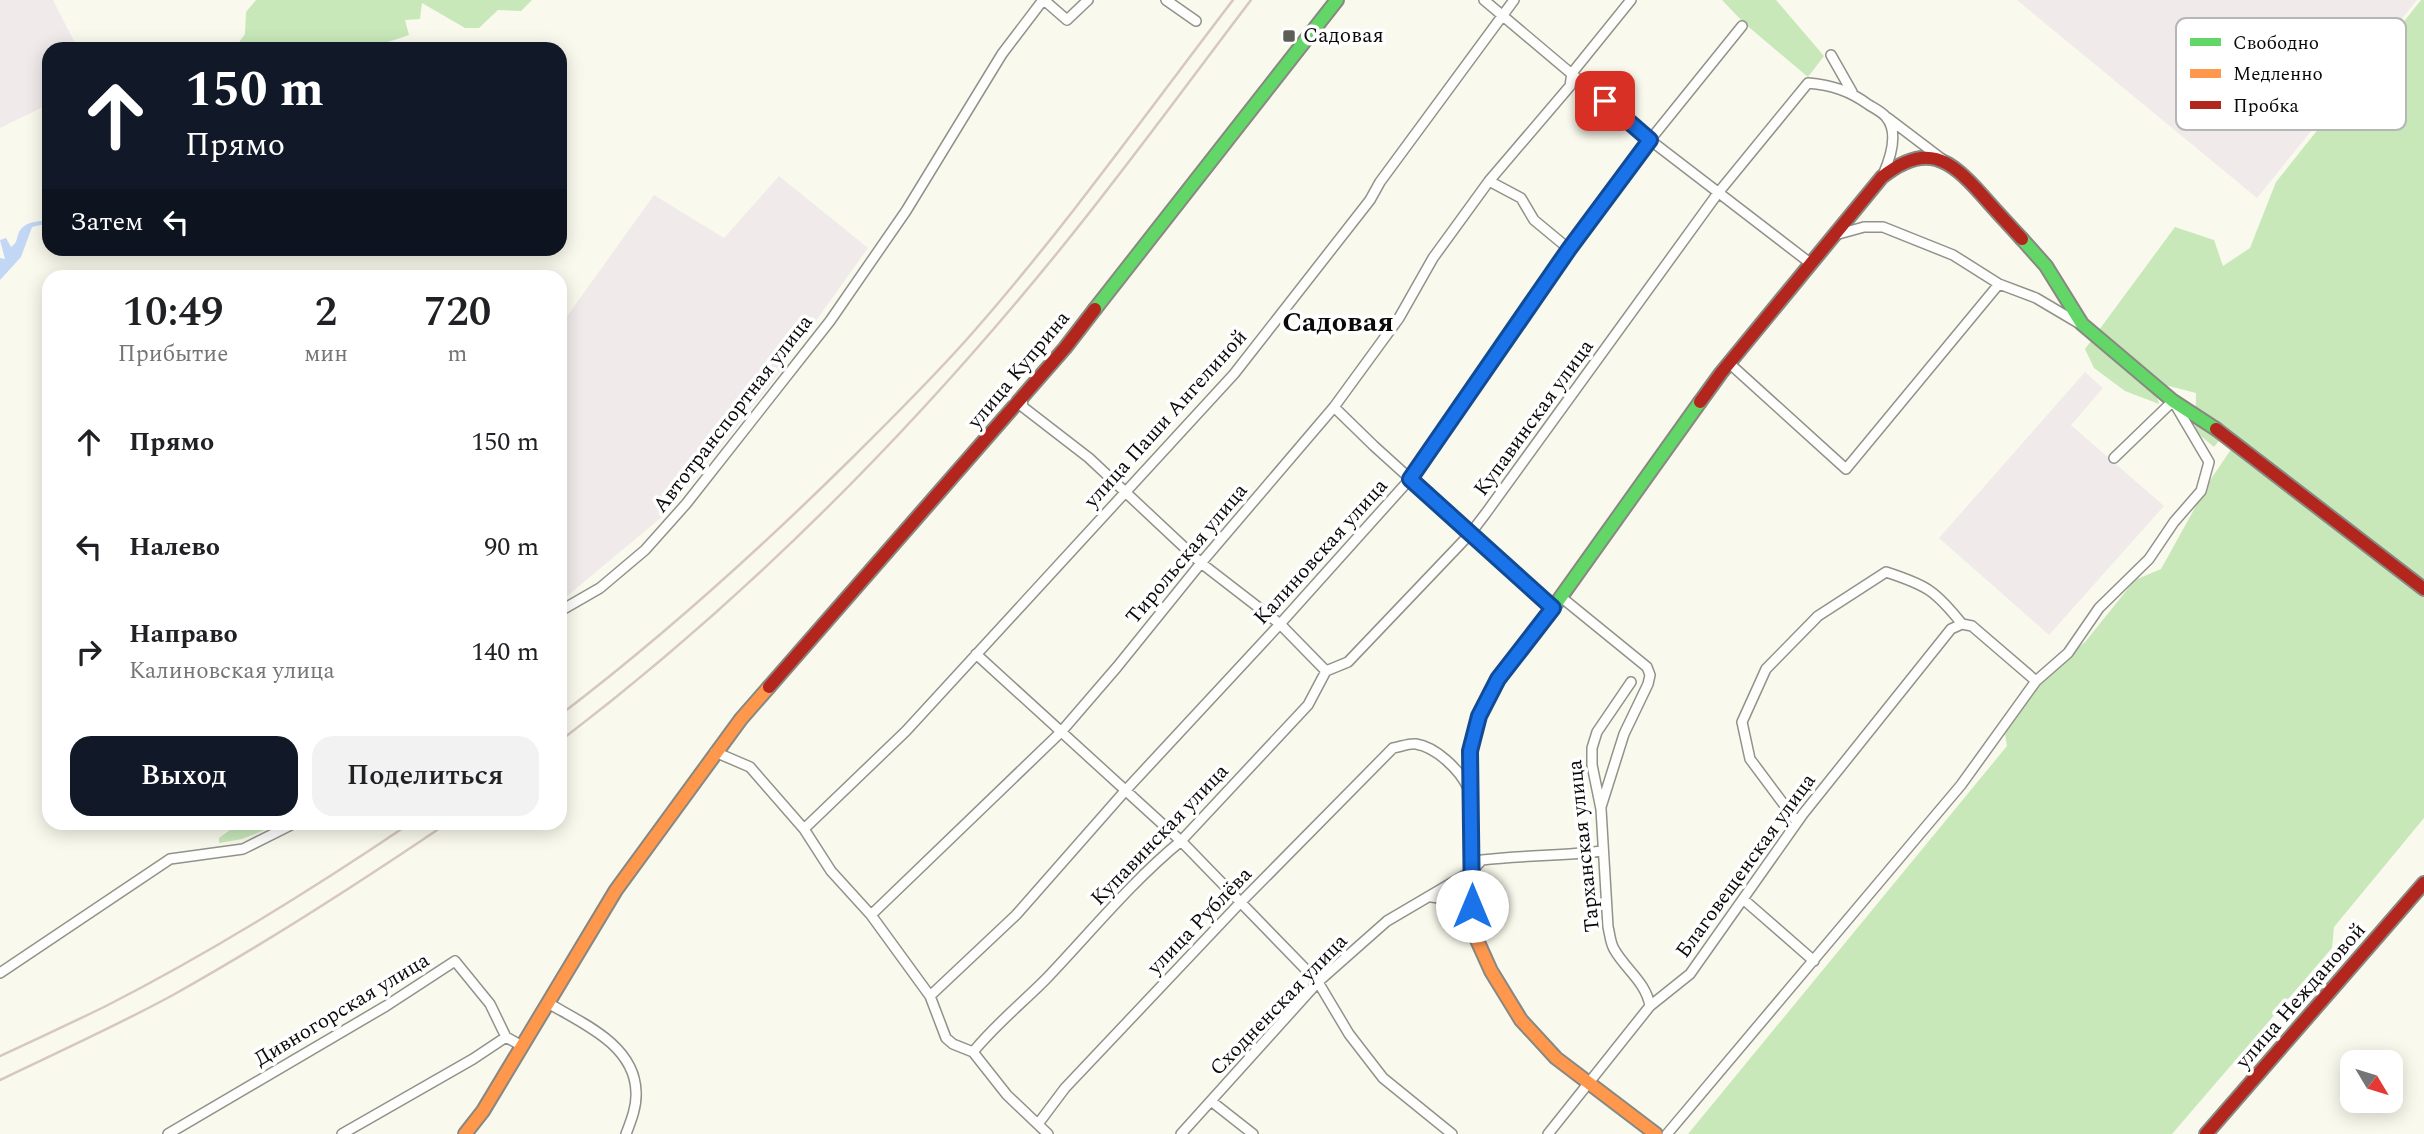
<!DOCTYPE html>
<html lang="ru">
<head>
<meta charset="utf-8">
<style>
	body { margin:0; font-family:Spectral,serif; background:#f2f2f2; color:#202124; height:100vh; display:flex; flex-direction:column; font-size:26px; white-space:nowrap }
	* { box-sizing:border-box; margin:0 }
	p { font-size:23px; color:#757577 }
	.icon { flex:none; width:38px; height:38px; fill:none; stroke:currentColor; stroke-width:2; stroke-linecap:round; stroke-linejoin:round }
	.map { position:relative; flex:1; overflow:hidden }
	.side { position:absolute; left:42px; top:270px; width:525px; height:560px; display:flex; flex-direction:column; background:#fff; border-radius:21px; box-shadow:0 4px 18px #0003 }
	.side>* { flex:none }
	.guide { position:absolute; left:42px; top:42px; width:525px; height:214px; border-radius:21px; box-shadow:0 4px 18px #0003; background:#111827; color:#fff; overflow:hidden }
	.needle { width:46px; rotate:128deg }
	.fabs { position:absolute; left:2340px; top:1050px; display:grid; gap:14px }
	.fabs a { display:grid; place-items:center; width:63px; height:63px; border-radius:14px; background:#fff; box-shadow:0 4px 18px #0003; font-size:35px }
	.pin { position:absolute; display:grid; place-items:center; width:60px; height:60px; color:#fff; margin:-30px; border-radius:14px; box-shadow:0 4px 10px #0006 }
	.me { position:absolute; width:77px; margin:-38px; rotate:0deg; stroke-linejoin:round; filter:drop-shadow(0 0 5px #0008) }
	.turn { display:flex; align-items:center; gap:24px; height:147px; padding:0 28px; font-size:32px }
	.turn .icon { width:91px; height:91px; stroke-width:2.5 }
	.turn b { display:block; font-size:49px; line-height:60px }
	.then { display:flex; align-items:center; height:66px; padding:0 28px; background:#0003; gap:14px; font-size:26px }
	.eta { display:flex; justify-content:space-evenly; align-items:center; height:119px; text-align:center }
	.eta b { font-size:42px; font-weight:600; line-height:49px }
	.action { display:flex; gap:14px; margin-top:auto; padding:14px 28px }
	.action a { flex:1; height:80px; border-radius:21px; background:#111827; color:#fff; font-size:28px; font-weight:600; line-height:80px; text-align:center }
	.action a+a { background:#f2f2f2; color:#202124 }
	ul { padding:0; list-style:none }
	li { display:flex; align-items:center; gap:21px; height:105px; padding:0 28px }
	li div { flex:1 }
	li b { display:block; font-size:26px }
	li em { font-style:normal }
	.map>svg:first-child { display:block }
</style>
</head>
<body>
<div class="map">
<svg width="2424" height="1134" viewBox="0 0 2424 1134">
	<rect width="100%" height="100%" fill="#f9f9ed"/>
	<path fill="#f1eaea" d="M 0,0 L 53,0 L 78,49 L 49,49 L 49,104 L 0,128 Z
		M 2017,0 L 2417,0 L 2257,198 Z
		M 779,176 L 868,248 L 772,382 L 669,511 L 560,602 L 560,326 L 654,195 L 724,238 Z
		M 2085,372 L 2103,388 L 2071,425 L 2164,506 L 2049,635 L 1939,538 Z"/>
	<path fill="#c8e8ba" d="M 256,0 L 532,0 L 521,11 L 498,10 L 479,28 L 465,28 L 422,3 L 420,19 L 405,20 L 409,35 L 388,42 L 388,48 L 381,49 L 372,43 L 367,47 L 368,49 L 222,49 L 235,48 L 245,34 L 246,12 Z
		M 1722,0 L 1776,0 L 1824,56 L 1808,77 L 1744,23 Z
		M 2421,0 L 2424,0 L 2424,818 L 2334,927 L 2332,948 L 2172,1134 L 1688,1134 L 2007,746 L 2005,734 L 2047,674 L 2085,642 L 2135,580 L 2161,569 L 2211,479 L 2238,439 L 2225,433 L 2214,447 L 2195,431 L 2196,393 L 2153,382 L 2159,404 L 2125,391 L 2094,368 L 2085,349 L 2175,227 L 2214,240 L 2223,266 L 2250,248 L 2276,182 Z
		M 241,822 L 282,822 L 282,823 L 242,839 L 219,843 L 219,838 Z"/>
	<path fill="#c2d7f5" d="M 49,219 L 49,223 L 32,227 L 21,257 L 0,280 L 0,258 L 5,259 L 0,240 L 6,238 L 11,247 C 18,242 16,239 19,232 C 26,220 37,223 49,219 Z"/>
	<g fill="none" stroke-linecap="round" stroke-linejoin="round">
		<g stroke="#92928c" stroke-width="12">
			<path id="street" d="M 1044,0 L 1067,20 L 1088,0
				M 1166,0 L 1196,21
				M 1484,0 L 1650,140 L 1810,263
				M 1831,55 L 1852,92
				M 1888,118 L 1942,159
				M 1835,235 L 1864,227 L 1883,227 L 1953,255 L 1999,284 L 2036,298 L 2080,324
				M 1569,249 L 1534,220 L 1521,198 L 1489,181 L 1570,86 L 1572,73 L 1631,0
				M 1729,363 L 1846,469 L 1999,284
				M 1022,397 L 1023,407 L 1089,458 L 1201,563 L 1280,624 L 1326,671
				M 1334,407 L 1374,446 L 1553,608
				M 1561,597 L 1647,667 L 1650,675 L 1648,684 L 1624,734 L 1601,807
				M 560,611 L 600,588 L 645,550 L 686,504 L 830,321 L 906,211 L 1002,54 L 1043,0
				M 976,654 L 1181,841 L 1318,982 L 1349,1034 L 1383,1078 L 1452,1134
				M 1631,682 L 1597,732 L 1592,748 L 1592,765 L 1601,809 L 1608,927 C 1610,934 1610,942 1614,949 C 1625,969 1646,982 1650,1006
				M 715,752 L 750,767 L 804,829 L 831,871 L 871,915 L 930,996 L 946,1038 L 953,1044 L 973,1052 L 1007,1095 L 1048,1134
				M 1797,822 L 1750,759 L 1742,722 L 1766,669 L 1818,616 L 1886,572 C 1926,585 1935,590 1962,624
				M 804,829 L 906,731 L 1234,374 L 1370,200 L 1380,182 L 1514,0
				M 1431,897 C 1460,899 1460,916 1476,937
				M 1743,899 L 1814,961
				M 871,915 L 1061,732 L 1117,667 L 1201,563 L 1334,407 L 1399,318 L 1433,258 L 1489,181
				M 0,973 L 170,859 L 243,849 L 297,822
				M 930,996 L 1016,915 L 1125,791 L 1280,624 L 1410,479 L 1569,249 L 1650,140 L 1742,26
				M 548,1003 C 582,1023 635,1045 636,1092 C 637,1106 631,1121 626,1134
				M 973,1052 C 995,1025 1021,1004 1045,980 C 1090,933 1131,882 1181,841 L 1308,705 L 1326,671 L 1348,662 L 1470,534 L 1486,513 L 1718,193 L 1808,83 C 1832,85 1850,91 1869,105 C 1874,108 1882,112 1886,117 C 1899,132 1890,159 1883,175
				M 1211,1101 L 1253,1134
				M 1038,1124 L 1065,1088 L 1240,903 L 1393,748 C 1400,747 1409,743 1416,744 C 1436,747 1460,770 1468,788
				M 168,1134 L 386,1006 L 455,961 L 490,1004 L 506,1037
				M 342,1134 L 473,1059 L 506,1037 L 522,1046
				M 1181,1134 L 1318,982 L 1387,921 L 1472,871 L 1482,860 C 1523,855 1563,856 1603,851
				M 1548,1134 L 1650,1006 L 1690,974 L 1803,814 L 1951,629 L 1962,624 L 1972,626 L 2036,681
				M 1667,1134 L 1961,785 L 2036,681 L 2068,653 L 2099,608 L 2149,559 L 2174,522 L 2201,491 L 2209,462 L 2173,401 L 2114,458"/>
		</g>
		<g stroke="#888883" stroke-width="16">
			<path id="fast" d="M 2022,239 L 2046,266 L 2082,324 L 2173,401 L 2216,429
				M 1095,309 L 1337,0
				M 1475,926 L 1472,906 L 1470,751 L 1479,716 L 1498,679 L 1553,608 L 1700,402"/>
		</g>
		<g stroke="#888883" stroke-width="16">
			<path id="slow" d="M 1475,926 L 1477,940 L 1491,971 L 1521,1020 L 1556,1058 L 1656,1134
				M 465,1134 L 483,1111 L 616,890 L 741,719 L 769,687"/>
		</g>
		<g stroke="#888883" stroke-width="16">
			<path id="jam" d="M 1700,402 L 1721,373 L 1882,177 C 1926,142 1949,158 1982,195 C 1995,210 2009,225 2022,239
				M 2216,429 L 2424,589
				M 769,687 L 1065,348 L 1095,309
				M 2206,1134 L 2424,883"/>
		</g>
		<use href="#street" stroke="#fefefc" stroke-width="9"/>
		<use href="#fast" stroke="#63d668" stroke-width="12"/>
		<use href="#slow" stroke="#ff974d" stroke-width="12"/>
		<use href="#jam" stroke="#b3261e" stroke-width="12"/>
		<path stroke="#d6c7c2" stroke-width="2.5" d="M 560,715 C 664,636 761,548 854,456 C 895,415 937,374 975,330 C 1067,225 1148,111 1233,0
			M 560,741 C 745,600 911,433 1058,252 C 1125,170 1187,84 1251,0
			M 0,1056 C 35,1040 71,1023 106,1006 C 212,952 313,889 412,822
			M 0,1080 C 58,1052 116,1026 173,995 C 268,942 359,883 449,822"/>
	</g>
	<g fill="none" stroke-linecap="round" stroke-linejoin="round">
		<g stroke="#114b97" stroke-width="18">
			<path id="route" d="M 1472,906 L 1470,751 L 1479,716 L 1498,679 L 1553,608 L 1410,479 L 1569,249 L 1650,140 L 1605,101"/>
		</g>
		<use href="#route" stroke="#1a73e8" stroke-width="12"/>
	</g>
	<rect fill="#5e5e59" stroke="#fff" stroke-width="2.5" x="1282" y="29" width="14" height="14" rx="3.5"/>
	<g text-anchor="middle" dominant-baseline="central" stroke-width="7" stroke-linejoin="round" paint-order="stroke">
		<g font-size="21" fill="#0a0a0a" stroke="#fff" text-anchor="start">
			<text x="1303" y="36">Садовая</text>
		</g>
		<g font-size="21" fill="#0a0a0a" stroke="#fff">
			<text transform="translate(1019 370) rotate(-50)">улица Куприна</text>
			<text transform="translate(733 414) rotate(-52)">Автотранспортная улица</text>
			<text transform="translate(1534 418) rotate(-54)">Купавинская улица</text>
			<text transform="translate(1166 419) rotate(-48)">улица Паши Ангелиной</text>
			<text transform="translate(1321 552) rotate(-48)">Калиновская улица</text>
			<text transform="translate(1187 554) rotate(-50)">Тирольская улица</text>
			<text transform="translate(1160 835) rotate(-46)">Купавинская улица</text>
			<text transform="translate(1584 846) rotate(-96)">Тарханская улица</text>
			<text transform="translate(1746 866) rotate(-54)">Благовещенская улица</text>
			<text transform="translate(1200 921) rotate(-46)">улица Рублёва</text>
			<text transform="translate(2301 996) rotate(-49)">улица Неждановой</text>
			<text transform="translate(1279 1005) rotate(-46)">Сходненская улица</text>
			<text transform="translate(342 1010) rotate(-31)">Дивногорская улица</text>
		</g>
		<g font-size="28" font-weight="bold" fill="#0a0a0a" stroke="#fff">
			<text x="1338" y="322">Садовая</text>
		</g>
	</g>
	<rect x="2176" y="18" width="230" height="112" rx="10" fill="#fff" stroke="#b6b6b6" stroke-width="2"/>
	<rect x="2190" y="38" width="31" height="8" fill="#63d668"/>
	<rect x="2190" y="69" width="31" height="9" fill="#ff974d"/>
	<rect x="2190" y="101" width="31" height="8" fill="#b3261e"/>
	<g font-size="19" fill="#0a0a0a">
		<text x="2233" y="49">Свободно</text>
		<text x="2233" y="80">Медленно</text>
		<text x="2233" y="112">Пробка</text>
	</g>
</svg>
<div class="fabs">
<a><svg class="needle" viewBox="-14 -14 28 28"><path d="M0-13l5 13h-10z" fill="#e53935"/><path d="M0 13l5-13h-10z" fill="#757577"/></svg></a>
</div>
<div class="pin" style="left:1605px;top:101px;background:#d93025"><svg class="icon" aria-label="arrive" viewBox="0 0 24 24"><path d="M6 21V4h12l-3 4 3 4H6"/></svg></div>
<svg class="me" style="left:1472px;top:906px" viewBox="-20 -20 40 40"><circle r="19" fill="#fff"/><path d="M0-13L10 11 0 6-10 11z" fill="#1a73e8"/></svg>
<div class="guide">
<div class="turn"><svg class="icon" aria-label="ahead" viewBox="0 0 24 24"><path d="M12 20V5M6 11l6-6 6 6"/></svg><div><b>150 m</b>Прямо</div></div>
<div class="then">Затем<svg class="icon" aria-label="left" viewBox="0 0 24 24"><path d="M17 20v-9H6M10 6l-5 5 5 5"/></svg></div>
</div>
<section class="side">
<div class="eta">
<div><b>10:49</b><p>Прибытие</p></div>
<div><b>2</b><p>мин</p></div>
<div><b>720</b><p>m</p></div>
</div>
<ul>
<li><svg class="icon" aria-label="ahead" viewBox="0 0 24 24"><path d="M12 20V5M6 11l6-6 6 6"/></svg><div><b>Прямо</b></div><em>150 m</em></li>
<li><svg class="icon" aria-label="left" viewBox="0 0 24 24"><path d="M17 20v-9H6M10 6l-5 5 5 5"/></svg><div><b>Налево</b></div><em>90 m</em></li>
<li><svg class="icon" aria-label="right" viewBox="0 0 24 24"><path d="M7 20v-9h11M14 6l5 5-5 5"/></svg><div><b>Направо</b><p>Калиновская улица</p></div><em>140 m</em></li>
</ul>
<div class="action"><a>Выход</a><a>Поделиться</a></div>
</section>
</div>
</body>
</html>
